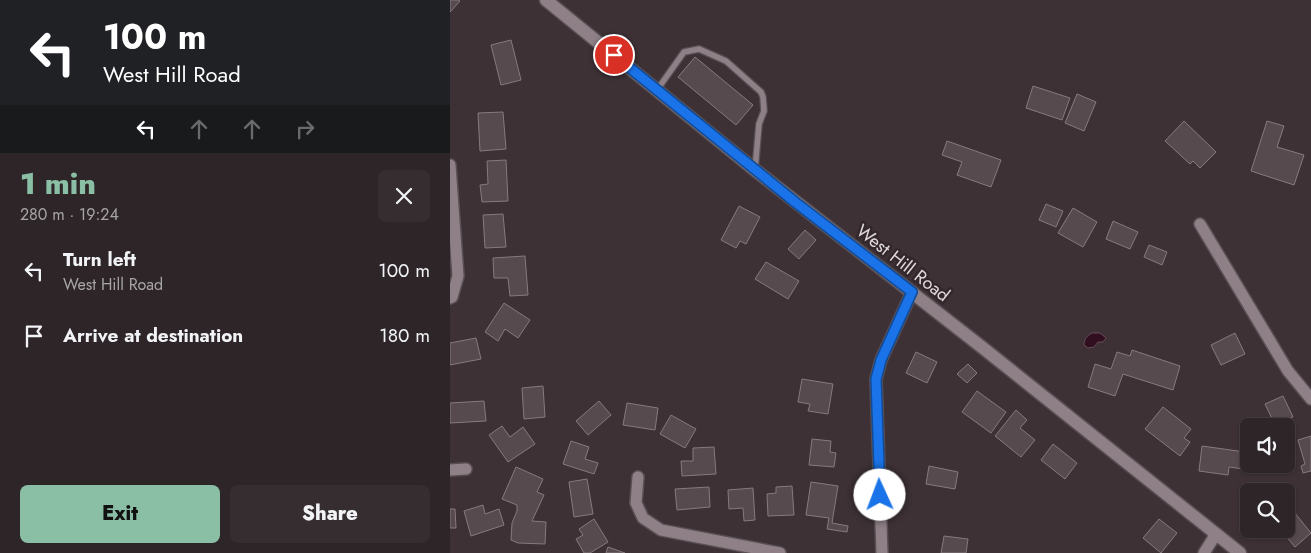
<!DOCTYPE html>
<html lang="en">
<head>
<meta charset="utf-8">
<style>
	body { margin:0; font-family:Jost,sans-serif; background:#362d30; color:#f1f3f6; height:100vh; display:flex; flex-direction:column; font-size:19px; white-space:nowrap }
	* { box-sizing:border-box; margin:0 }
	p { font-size:16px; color:#a7a5a8 }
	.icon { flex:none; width:28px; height:28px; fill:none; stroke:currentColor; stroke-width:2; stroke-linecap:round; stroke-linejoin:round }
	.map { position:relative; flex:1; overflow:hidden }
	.drawer { display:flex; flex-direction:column; background:#2e2528; width:450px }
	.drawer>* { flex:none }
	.guide { background:#202124; color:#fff; overflow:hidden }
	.fabs { position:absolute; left:790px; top:418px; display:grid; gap:10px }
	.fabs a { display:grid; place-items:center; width:55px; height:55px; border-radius:8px; background:#2e2528; box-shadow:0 1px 4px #0004,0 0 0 1px #494245; font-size:25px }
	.pin { position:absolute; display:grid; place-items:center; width:42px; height:42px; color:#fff; margin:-21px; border:2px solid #fff; border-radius:50%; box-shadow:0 1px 5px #0007 }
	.me { position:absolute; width:55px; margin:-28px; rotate:358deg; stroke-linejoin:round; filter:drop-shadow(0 0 4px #0008) }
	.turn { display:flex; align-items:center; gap:18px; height:105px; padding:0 20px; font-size:22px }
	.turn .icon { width:65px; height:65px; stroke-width:2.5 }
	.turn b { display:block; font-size:35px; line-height:42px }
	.lanes { display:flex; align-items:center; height:48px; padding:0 20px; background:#0003; justify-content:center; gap:25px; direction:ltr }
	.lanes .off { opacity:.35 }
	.round { display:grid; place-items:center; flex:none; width:52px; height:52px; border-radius:8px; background:#362d30 }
	.overview { display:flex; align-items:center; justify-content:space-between; height:85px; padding:0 20px }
	h1 { font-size:30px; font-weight:800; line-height:38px; color:#8abfa5 }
	.cta { display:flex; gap:10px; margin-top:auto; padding:10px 20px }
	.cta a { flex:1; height:58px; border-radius:8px; background:#8abfa5; color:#111; font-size:20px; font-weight:800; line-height:58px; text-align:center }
	.cta a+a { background:#362d30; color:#f1f3f6 }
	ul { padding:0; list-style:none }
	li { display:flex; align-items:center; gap:15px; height:65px; padding:0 20px }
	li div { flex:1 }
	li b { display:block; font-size:19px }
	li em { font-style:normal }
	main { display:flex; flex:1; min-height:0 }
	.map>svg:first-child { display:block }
</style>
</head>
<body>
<main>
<section class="drawer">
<div class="guide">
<div class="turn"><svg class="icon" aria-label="left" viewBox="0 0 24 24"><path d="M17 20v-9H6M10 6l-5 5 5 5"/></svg><div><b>100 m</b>West Hill Road</div></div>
<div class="lanes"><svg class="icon" aria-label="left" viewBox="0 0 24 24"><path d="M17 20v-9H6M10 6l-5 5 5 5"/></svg><svg class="icon off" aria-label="ahead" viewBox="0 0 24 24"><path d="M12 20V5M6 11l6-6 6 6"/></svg><svg class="icon off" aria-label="ahead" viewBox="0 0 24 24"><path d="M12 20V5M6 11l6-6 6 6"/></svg><svg class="icon off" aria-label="right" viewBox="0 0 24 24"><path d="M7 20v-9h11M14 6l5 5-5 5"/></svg></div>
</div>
<div class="overview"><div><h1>1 min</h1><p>280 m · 19:24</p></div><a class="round"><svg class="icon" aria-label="close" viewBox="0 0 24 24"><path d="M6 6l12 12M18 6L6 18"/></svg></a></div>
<ul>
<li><svg class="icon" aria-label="left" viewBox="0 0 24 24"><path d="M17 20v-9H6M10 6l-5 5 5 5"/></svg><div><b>Turn left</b><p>West Hill Road</p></div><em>100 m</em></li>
<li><svg class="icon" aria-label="arrive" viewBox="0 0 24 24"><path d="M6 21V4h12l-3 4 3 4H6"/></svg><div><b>Arrive at destination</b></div><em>180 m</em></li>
</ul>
<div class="cta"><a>Exit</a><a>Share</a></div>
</section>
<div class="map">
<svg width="861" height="553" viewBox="0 0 861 553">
	<rect width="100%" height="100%" fill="#3d3136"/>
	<path fill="#310f20" stroke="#664c58" d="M 642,333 L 650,333 L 656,338 L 653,342 L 648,342 L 644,347 L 638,348 L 634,345 C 634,339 637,336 642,333 Z"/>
	<path fill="#574a4f" stroke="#877a7f" d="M 0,0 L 8,0 L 10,1 L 0,12 Z
		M 61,40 L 71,80 L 51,85 L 41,45 Z
		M 245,57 L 303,105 L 286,125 L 228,77 Z
		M 583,86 L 620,98 L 612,120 L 576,108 Z
		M 627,94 L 646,102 L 634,131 L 615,123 Z
		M 53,112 L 56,149 L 30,151 L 28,113 Z
		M 734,121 L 766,152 L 750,168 L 743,161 L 740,164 L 715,141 Z
		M 817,121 L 834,126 L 827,147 L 854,155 L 844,185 L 801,171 Z
		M 497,141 L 551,160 L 541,187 L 507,175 L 512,162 L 492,155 Z
		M 56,160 L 58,201 L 32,202 L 30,185 L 38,184 L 37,161 Z
		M 596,204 L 613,211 L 606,227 L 589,220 Z
		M 289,206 L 310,217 L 296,244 L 290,241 L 286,248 L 271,240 Z
		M 623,208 L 647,222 L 633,247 L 608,233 Z
		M 53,214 L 56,247 L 35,248 L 33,215 Z
		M 663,221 L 688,232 L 680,249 L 656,239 Z
		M 355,230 L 366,240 L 349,259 L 338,249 Z
		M 699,245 L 717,252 L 712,265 L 694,257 Z
		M 75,256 L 78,295 L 60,296 L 58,278 L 44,278 L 43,258 Z
		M 316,262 L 349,281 L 338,299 L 305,279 Z
		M 54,303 L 80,320 L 68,338 L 55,329 L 48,341 L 35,332 Z
		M 785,333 L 795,354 L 771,365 L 761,345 Z
		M 26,338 L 31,359 L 0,365 L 0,343 Z
		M 682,350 L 730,366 L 723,390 L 673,374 L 665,396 L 638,387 L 645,364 L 661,369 L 667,352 L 680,356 Z
		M 466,352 L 487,362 L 477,383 L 456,373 Z
		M 518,364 L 527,373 L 517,383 L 507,374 Z
		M 352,379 L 383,384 L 378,414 L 358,411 L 360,404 L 348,402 Z
		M 93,386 L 95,417 L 74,419 L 72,388 Z
		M 527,391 L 556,412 L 541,433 L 512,412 Z
		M 833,396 L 843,417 L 825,425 L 815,404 Z
		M 34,401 L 36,421 L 0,423 L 0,403 Z
		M 149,401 L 161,415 L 138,435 L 126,421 Z
		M 177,403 L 208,408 L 205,430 L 173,425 Z
		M 713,407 L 741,429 L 734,438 L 740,442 L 730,456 L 695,429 Z
		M 566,410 L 577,420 L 570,428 L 585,440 L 571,457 L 545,436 Z
		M 221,415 L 246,429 L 235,448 L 210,434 Z
		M 52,426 L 60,437 L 73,427 L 85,444 L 58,462 L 39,435 Z
		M 861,436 L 861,471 L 853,473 L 851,466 L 855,464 L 848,440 Z
		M 362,439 L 381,441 L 380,452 L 386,453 L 384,467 L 359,465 Z
		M 121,441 L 139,447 L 135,459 L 148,463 L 144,474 L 113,464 Z
		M 603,444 L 627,463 L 615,479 L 591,460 Z
		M 752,446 L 795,452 L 793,469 L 779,467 L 778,475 L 749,471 Z
		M 264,447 L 266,474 L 232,476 L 231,461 L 243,461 L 243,448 Z
		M 479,466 L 508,472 L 505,489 L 476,484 Z
		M 66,467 L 93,479 L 87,492 L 94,495 L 82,521 L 96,522 L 95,544 L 68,543 L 61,540 L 62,523 L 67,511 L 67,505 L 52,499 Z
		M 137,479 L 143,514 L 124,517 L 119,482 Z
		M 361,482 L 388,486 L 382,523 L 398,526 L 397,532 L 377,529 L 379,518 L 356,515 Z
		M 342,486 L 344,515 L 318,516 L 317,494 L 326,493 L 326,487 Z
		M 259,487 L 260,507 L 227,510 L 225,489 Z
		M 303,488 L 305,520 L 294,521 L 293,508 L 279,509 L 278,490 Z
		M 33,505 L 35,514 L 49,509 L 54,525 L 21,536 L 14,511 Z
		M 840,507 L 861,533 L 845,547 L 830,529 L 836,529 L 836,511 Z
		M 0,509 L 5,509 L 6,528 L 0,528 Z
		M 144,519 L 158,542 L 140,553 L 134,553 L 126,539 L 133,535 L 129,529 Z
		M 709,519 L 727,533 L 711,553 L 693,538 Z
		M 494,536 L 518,539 L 516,553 L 491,553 Z
		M 158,547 L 175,553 L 156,553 Z"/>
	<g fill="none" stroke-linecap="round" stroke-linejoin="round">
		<g stroke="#594f53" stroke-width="8">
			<path id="service" d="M 207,90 L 234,52 L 249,49 L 276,61 L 311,92 L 313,97 L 314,111 L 309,124 L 305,170"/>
		</g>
		<g stroke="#594f53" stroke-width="14">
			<path id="minor" d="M 0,165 L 8,276 L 2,297 L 0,298
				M 750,224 L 838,371 L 861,399
				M 0,470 L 16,469
				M 188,477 L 186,503 L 193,518 L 211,530 L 330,553
				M 432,553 L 426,379 L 431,360 L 462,292
				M 754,553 L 766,534"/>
		</g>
		<g stroke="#594f53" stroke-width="15">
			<path id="tertiary" d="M 96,0 L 305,170 L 533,348 L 790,553"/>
		</g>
		<use href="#service" stroke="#8e8086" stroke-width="5.5"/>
		<use href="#minor" stroke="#8e8086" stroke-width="11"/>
		<use href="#tertiary" stroke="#8e8086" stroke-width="12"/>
	</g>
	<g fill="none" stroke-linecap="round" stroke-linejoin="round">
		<g stroke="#114b97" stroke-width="12">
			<path id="route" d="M 164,55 L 345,202 L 462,292 L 431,360 L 426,379 L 430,495"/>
		</g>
		<use href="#route" stroke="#1a73e8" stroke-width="9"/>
	</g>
	<g text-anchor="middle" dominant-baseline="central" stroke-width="5" stroke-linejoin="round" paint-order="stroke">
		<g font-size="18" fill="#e0d9dc" stroke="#33272c">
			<text transform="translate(453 263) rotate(38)">West Hill Road</text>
		</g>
	</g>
</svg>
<div class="fabs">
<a><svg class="icon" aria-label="sound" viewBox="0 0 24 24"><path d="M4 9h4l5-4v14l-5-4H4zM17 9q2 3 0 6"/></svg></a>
<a><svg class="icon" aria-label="search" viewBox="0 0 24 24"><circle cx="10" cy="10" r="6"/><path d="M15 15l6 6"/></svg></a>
</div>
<div class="pin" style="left:164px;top:55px;background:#d93025"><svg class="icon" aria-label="arrive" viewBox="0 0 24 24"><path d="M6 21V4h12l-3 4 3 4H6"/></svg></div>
<svg class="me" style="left:430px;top:495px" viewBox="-20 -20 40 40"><circle r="19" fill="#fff"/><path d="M0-13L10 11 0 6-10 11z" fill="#1a73e8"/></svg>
</div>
</main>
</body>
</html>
